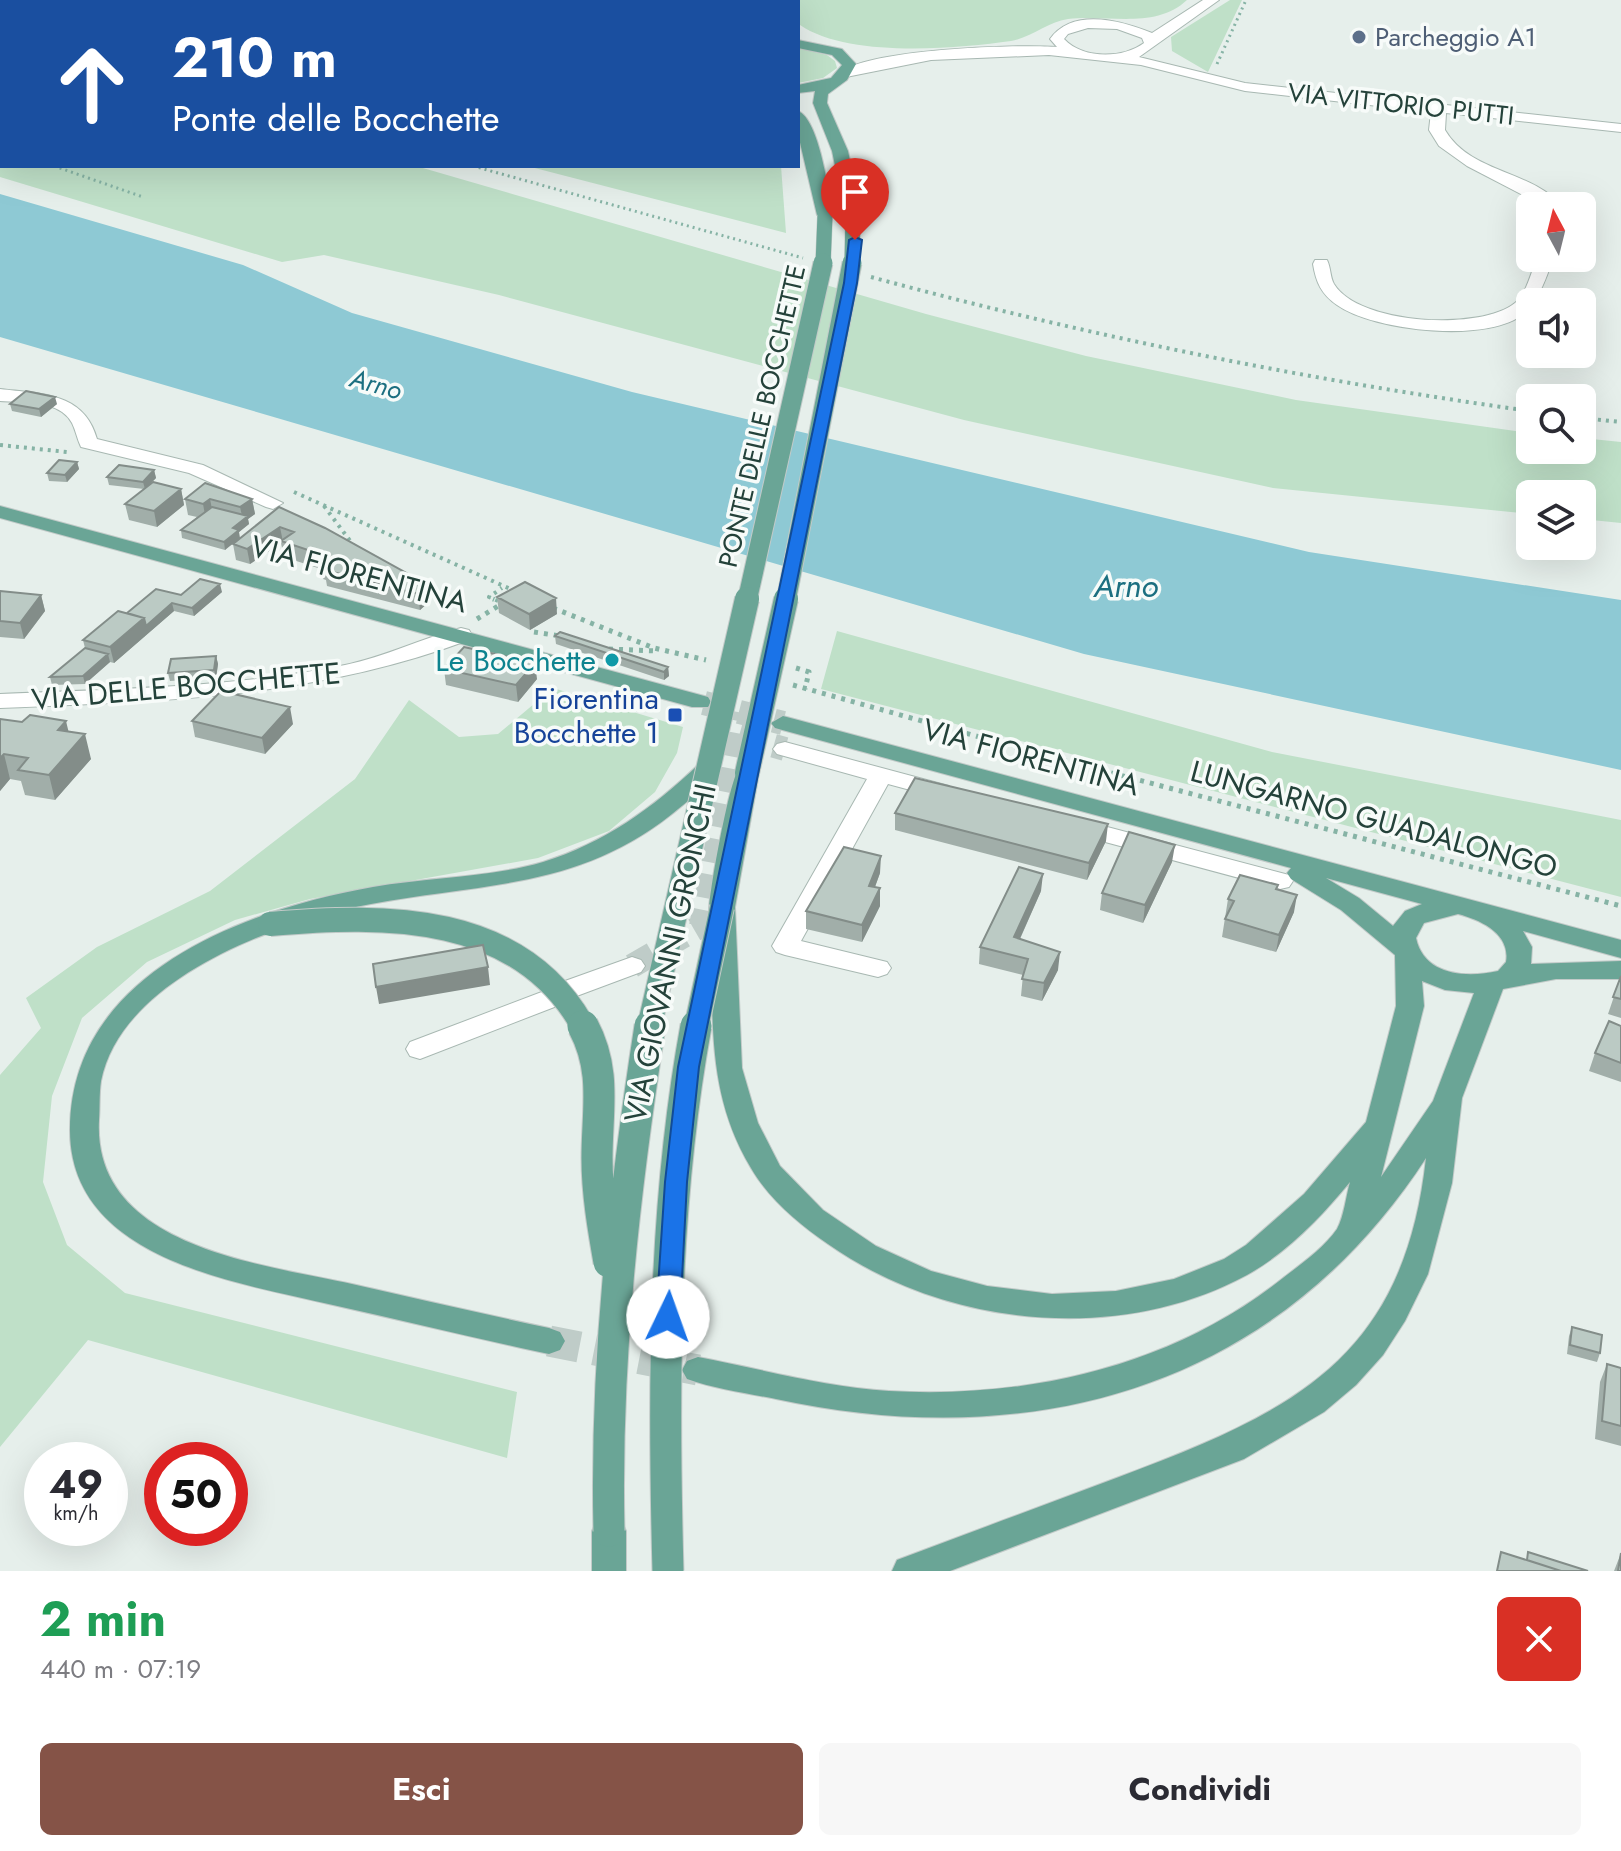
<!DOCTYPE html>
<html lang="it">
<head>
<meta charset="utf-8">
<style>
	body { margin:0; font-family:Jost,sans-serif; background:#f7f7f7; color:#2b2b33; height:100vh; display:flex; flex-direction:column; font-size:30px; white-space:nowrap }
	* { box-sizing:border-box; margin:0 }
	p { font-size:26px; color:#7c7c81 }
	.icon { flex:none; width:44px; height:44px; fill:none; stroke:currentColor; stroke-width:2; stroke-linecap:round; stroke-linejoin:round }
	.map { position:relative; height:1571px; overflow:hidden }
	.side { display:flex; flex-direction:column; background:#fff; flex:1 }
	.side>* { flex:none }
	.banner { position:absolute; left:0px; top:0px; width:800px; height:168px; box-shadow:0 8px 32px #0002; background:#1a4fa0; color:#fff; overflow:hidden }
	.needle { width:52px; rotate:353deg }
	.buttons { position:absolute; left:1516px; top:192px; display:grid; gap:16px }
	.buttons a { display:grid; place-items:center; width:80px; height:80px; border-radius:12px; background:#fff; box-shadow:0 8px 32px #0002; font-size:40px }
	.speed { position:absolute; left:24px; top:1442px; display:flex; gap:16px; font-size:40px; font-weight:700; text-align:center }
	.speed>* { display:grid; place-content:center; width:104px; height:104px; border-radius:50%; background:#fff; box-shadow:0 8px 32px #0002; line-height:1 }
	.speed small { font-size:20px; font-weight:400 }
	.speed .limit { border:12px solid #d22; background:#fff; color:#111 }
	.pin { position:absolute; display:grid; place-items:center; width:68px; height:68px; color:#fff; margin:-82px -34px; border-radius:50% 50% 50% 0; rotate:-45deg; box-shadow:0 0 8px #0007 }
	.pin .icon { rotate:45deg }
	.me { position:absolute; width:88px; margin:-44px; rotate:3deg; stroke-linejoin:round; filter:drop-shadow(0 0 6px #0008) }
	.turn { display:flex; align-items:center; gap:28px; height:168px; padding:0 40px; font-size:36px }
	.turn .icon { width:104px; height:104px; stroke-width:2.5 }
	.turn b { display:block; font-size:56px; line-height:68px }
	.round { display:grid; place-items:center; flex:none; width:84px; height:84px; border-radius:12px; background:#f7f7f7 }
	.summary { display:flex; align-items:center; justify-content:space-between; height:136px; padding:0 40px }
	h1 { font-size:48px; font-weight:700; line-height:60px; color:#1e9e55 }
	.action { display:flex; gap:16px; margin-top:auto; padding:16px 40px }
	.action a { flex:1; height:92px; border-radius:12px; background:#855347; color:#fff; font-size:32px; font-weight:700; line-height:92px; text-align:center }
	.action a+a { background:#f7f7f7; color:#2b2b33 }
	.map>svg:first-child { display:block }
</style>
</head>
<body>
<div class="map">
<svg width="1621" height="1571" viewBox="0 0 1621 1571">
	<rect width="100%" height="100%" fill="#e6efeb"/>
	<path fill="#bfe0c8" d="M 789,0 L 1187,0 C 1155,30 1107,14 1068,19 C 1047,22 1033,37 1011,41 C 955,49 848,58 800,25 L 798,2 Z
		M 1230,0 L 1242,0 L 1208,72 L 1172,51 L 1171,37 Z
		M 0,46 L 2,166 L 416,166 L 926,314 L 1086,356 L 1296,400 L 1530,433 L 1530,450 L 1582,450 L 1582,438 L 1621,442 L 1621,523 L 1582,519 L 1582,494 L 1530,494 L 1530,514 L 1273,488 L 964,420 L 499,295 L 324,255 L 282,262 L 0,177 Z
		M 798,48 L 827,55 L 835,61 L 837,68 L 823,78 L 798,83 Z
		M 527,166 L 781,166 L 786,233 Z
		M 837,631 L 1272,752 L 1621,820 L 1621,897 L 821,689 Z
		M 553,688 L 683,727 L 677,753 L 655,792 L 609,831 L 538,858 L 310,899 L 235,920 L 147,962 L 82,1018 L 52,1096 L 43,1182 L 67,1245 L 125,1293 L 517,1392 L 507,1458 L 88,1340 L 0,1447 L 0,1075 L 41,1028 L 26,998 L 97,947 L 210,891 L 355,779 L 409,700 L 459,737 L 498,734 Z"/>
	<path fill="#8ec9d4" d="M 0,194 L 243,265 L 352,313 L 632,392 L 1309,552 L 1621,600 L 1621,770 L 1084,654 L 0,337 Z"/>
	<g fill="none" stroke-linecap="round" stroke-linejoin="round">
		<path stroke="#bfccc8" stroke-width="24" stroke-dasharray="24 12" stroke-linecap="butt" d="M 739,736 L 785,749
			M 632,966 L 701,926 L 743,713"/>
		<path stroke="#bfccc8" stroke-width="24" stroke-dasharray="24 12" stroke-linecap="butt" d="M 704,703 L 783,723"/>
		<path stroke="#bfccc8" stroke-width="31" stroke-dasharray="31 15" stroke-linecap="butt" d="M 549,1341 L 698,1370"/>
		<g stroke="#a8b8b2" stroke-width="2">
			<path id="minor" d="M 1203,0 L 1219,0 L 1139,57 L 1245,83 L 1621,124 L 1621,132 L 1446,113 L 1445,130 C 1470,173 1531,170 1562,206 L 1544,206 L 1467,166 L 1439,146 L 1429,130 L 1431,112 L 1245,91 L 1141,65 L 1049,55 L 931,60 L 846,77 L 839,73 C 869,49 1015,44 1057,47 L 1050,39 C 1073,7 1122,21 1152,33 ZM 1088,28 L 1117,29 L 1142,38 L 1144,43 C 1122,59 1083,59 1064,39 L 1068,34 Z
				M 1537,258 L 1553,258 C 1547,277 1539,298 1527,311 C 1493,345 1373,331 1337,305 C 1321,294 1316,282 1313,264 L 1315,260 L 1327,260 C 1331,268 1330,277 1334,284 C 1359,325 1481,331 1515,303 C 1527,293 1531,272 1537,258 Z
				M 0,389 C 41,394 84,392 97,439 L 203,465 L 283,503 L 273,509 L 266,507 L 189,473 L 81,447 C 77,439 76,431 72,423 C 59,399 23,403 0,401 Z
				M 461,628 L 469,630 L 472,635 L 469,640 C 314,698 163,701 0,708 L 0,694 C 115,689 232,688 345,665 C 385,657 422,638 461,628 Z
				M 785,742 L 949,786 L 952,791 L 940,798 L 888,784 L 801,941 L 887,962 L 891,968 L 887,974 L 878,977 L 785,955 L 776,952 L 772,946 L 867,779 L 777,754 L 773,749 L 777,744 Z
				M 1077,819 L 1289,875 L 1293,881 L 1289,887 L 1280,889 L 1068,832 L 1065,827 Z
				M 632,957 L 641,960 L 645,966 L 641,972 L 574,997 L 565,995 L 561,988 L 565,981 Z
				M 547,990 L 557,992 L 560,999 L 557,1006 L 420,1059 L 410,1056 L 406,1049 L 410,1042 Z"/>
		</g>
		<g stroke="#c2cac8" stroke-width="2">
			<path id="major" d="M 736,0 L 750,0 L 751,2 L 737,2 Z
				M 759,0 L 773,0 L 774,2 L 760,2 Z
				M 798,40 L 842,49 L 856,64 L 847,80 L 828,94 L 827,103 L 848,151 L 861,214 L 859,217 L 845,214 L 832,151 L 813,103 L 815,91 L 798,93 L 798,85 L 831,78 L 842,65 L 832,55 L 798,48 Z
				M 798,111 C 819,119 829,193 833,215 L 831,218 L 817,215 L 798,134 Z
				M 0,506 L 708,697 L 711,702 L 708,707 L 692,707 L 0,518 Z
				M 783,716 L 1621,940 L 1621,958 L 1523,931 L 1532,947 L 1531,964 L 1621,961 L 1621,979 L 1556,979 L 1503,989 L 1462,1098 L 1452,1183 L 1428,1274 L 1405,1321 L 1383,1355 L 1356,1385 L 1324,1412 L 1244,1459 L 950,1571 L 892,1571 L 897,1560 C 971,1532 1045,1505 1119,1477 C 1291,1412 1404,1361 1426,1158 C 1277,1387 1035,1455 776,1399 C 746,1393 715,1389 687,1379 L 682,1370 L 687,1361 L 698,1357 C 761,1369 825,1387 889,1391 C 1029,1399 1173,1366 1283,1278 C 1301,1264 1324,1248 1337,1229 C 1344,1217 1346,1196 1350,1182 C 1321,1217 1288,1252 1247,1275 C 1118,1345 946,1327 828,1244 C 799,1224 769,1199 751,1168 C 709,1098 713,1030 711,952 C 710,938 709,923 709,909 C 710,888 729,782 739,768 L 747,766 L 759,773 L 735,907 L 742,1068 L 758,1123 L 780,1166 L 823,1210 L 876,1246 L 931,1271 L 987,1286 L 1052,1294 L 1116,1291 L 1174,1279 L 1224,1259 L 1246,1245 L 1304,1194 L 1366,1122 L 1396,1006 L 1395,955 L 1341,910 L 1291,879 L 1287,873 L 1291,868 L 775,728 L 771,723 ZM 1326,878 L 1422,904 L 1405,911 L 1393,926 L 1359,898 ZM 1458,914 C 1481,920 1511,934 1506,962 L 1498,971 C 1467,978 1424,976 1416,938 L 1424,923 ZM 1422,981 L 1445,990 L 1474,993 L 1433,1101 L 1381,1177 L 1424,1006 Z
				M 707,762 L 719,769 C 707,786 688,801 672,814 C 578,889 482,883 371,904 C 280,921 122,977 101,1081 C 99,1094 100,1108 99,1120 C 92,1247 261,1264 352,1284 C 418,1299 483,1314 549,1328 L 560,1332 L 565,1341 L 560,1350 L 549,1354 L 521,1348 C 458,1334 396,1319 333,1305 C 237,1282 70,1260 70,1130 C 70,974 243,910 373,887 C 429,877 488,878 543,862 C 604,843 653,808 699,764 Z
				M 609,1516 L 621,1520 L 626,1531 L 626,1571 L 592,1571 L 592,1531 L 597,1520 Z"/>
		</g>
		<path stroke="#86b3a5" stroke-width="3" stroke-dasharray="2 4" stroke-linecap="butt" d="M 167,0 L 173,2
			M 706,2 L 713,0
			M 1217,64 L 1246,0
			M 54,166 L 143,197
			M 473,166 L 803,258"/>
		<path stroke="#86b3a5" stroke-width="4" stroke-dasharray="3 5" stroke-linecap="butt" d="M 871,277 C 1088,336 1307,380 1530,411
			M 1582,418 L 1621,422
			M 0,445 L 67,452
			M 294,492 L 515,591
			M 324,506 L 354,546
			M 498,601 L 489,597 L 502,588"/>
		<path stroke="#86b3a5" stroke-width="5" stroke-dasharray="4 6" stroke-linecap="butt" d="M 553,608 L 654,648 L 706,660
			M 477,619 L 503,603 L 493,599
			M 534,632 L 560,636
			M 609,649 L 658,651
			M 796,668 L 809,672 L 805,689
			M 793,685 L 1062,760 L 1621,906"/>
		<use href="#minor" fill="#fff" fill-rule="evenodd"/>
		<use href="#major" fill="#6aa596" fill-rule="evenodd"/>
		<g stroke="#c2cac8" stroke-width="16" stroke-linecap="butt">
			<path id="major-bridge-far3" d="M 823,265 L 825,215
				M 852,265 L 853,214"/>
		</g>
		<g stroke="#c2cac8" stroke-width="21" stroke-linecap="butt">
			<path id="major-bridge-far2" d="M 747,601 L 823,263
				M 786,601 L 852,263"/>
		</g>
		<g stroke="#c2cac8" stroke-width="26" stroke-linecap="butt">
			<path id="major-bridge-far1" d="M 747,773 L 786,599
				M 270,924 C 385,914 521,912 584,1028
				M 649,1028 L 747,599
				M 696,1028 L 722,907"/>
		</g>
		<g stroke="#c2cac8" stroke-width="33" stroke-linecap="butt">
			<path id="major-bridge" d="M 583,1026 C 607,1071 597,1110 597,1158 C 597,1193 603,1228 609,1262
				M 609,1531 C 605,1361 624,1194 650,1026
				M 668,1571 C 663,1389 663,1206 696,1026"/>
		</g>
		<use href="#major-bridge-far3" stroke="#6aa596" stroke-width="15"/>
		<use href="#major-bridge-far2" stroke="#6aa596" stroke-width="19"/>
		<use href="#major-bridge-far1" stroke="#6aa596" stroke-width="24"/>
		<use href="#major-bridge" stroke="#6aa596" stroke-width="31"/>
	</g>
	<path fill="#a1aea9" d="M 10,404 L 57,404 L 41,417 L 12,411 Z
		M 77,462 L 79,469 L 67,482 L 49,481 L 47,473 Z
		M 154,470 L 156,478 L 148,486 L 181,489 L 184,505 L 157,527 L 129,520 L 125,504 L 144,489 L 109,485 L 107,477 Z
		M 185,499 L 252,499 L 255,514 L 248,519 L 249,524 L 239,532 L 225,550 L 182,538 L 181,530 L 197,517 L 188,515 Z
		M 279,507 L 430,601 L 420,610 L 327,586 L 326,580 L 323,579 L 321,569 L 284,557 L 281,543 L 250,564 L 236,560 L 233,544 Z
		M 0,591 L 41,595 L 45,611 L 24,639 L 0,637 Z
		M 222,592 L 194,616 L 174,611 L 114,663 L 110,662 L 85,684 L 52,685 L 50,677 L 85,648 L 83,640 L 127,613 L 181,595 Z
		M 497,597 L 557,614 L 530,630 L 499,613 Z
		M 555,636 L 668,667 L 669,676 L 664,680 L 556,644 Z
		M 216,656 L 218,664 L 216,678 L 170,681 L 168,673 Z
		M 444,669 L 537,679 L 518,702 L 446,685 Z
		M 0,719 L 69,732 L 91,759 L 55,800 L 25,795 L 21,781 L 10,779 L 0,791 Z
		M 192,721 L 293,724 L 265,754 L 195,737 Z
		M 895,813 L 1106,841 L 1087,880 L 895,830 Z
		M 1172,862 L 1143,923 L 1100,910 L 1102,893 Z
		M 880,873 L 875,887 L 880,888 L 880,906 L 862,942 L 806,929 L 806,911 Z
		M 1278,885 L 1277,889 L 1294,912 L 1276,952 L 1222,937 L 1228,899 Z
		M 1041,891 L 1020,939 L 1058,970 L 1042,1001 L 1021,996 L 1023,975 L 979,964 L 980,947 Z
		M 1621,976 L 1621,1018 L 1608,1014 Z
		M 1621,1026 L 1621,1082 L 1589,1071 L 1595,1053 Z
		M 1572,1327 L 1600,1353 L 1597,1362 L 1567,1354 L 1569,1336 Z
		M 1607,1364 L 1621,1368 L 1621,1446 L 1595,1439 L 1600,1382 Z
		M 1621,1553 L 1621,1571 L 1614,1571 Z"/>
	<path fill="#838d89" d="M 55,397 L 57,404 L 41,417 L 39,409 Z
		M 77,462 L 79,469 L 67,482 L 65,475 Z
		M 154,470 L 156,478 L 145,489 L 143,482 Z
		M 181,489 L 184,505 L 157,527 L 154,511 Z
		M 210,499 L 213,514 L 206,520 L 203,504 Z
		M 252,499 L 255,514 L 248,519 L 249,524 L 239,532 L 240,538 L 225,550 L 224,542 L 233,528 L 243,520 L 240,507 Z
		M 280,527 L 283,542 L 281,541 L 281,543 L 250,564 L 247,549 Z
		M 220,584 L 222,592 L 194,616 L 192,608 Z
		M 428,585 L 430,601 L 420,610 L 418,594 Z
		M 41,595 L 45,611 L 24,639 L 20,623 Z
		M 556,598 L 557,614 L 530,630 L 529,614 Z
		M 172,603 L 174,611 L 114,663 L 110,647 L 144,618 Z
		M 108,654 L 110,662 L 85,684 L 83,676 Z
		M 216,656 L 218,664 L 216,678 L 214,670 Z
		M 535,663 L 537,679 L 518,702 L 516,685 Z
		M 668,667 L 669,676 L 664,680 L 664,672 Z
		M 290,707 L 293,724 L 265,754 L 262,738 Z
		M 66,721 L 72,746 L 58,730 Z
		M 85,734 L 91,759 L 55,800 L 49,775 Z
		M 4,754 L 10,779 L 0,791 L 0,758 Z
		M 1108,824 L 1106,841 L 1087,880 L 1089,863 Z
		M 1175,845 L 1172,862 L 1143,923 L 1145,905 Z
		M 881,856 L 880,873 L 869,903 L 869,886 Z
		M 1043,874 L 1041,891 L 1013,954 L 1014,937 Z
		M 880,888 L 880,906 L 862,942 L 862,925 Z
		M 1297,895 L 1294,912 L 1276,952 L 1279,935 Z
		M 1060,952 L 1058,970 L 1042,1001 L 1044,983 Z
		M 488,967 L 490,985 L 379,1004 L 376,987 Z"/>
	<path fill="#bbcac4" stroke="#838d89" stroke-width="2" d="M 26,391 L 55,397 L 39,409 L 10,404 Z
		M 59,460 L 77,462 L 65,475 L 47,473 Z
		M 119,465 L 154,470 L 143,482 L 107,477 Z
		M 153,482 L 181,489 L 154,511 L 125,504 Z
		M 205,483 L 252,499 L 240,507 L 210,499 L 203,504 L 185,499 Z
		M 212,507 L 248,516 L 233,528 L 239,530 L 224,542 L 181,530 Z
		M 279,507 L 325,528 L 428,585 L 418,594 L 325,570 L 329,566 L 320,563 L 329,557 L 281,541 L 294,532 L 280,527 L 247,549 L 233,544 Z
		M 200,579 L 220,584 L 192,608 L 172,603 L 146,626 L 144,618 L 127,613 L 156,589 L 181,595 Z
		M 525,582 L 556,598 L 529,614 L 497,597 Z
		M 0,591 L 41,595 L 20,623 L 0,621 Z
		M 118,611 L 144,618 L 110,647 L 83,640 Z
		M 560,632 L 668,667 L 664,672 L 555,636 Z
		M 464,647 L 535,663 L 516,685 L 444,669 Z
		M 85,648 L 108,654 L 83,676 L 50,677 Z
		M 216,656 L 214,670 L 168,673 L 171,659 Z
		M 221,691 L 290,707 L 262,738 L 192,721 Z
		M 30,715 L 66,721 L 58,730 L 85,734 L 49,775 L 18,770 L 28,758 L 4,754 L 0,758 L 0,719 L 22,722 Z
		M 915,778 L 1108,824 L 1089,863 L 895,813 Z
		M 1129,832 L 1175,845 L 1145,905 L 1102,893 Z
		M 844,847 L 881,856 L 869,886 L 880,888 L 862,925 L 806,911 Z
		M 1019,867 L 1043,874 L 1014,937 L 1060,952 L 1044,983 L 1022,979 L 1028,959 L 980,947 Z
		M 1240,875 L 1278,885 L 1276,889 L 1297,895 L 1279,935 L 1225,919 L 1234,901 L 1228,899 Z
		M 483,945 L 488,967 L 376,987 L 373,964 Z
		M 1621,976 L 1621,999 L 1613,997 Z
		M 1609,1021 L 1621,1026 L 1621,1063 L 1595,1053 Z
		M 1572,1327 L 1602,1335 L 1600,1353 L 1570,1345 Z
		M 1607,1364 L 1621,1368 L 1621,1426 L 1602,1421 Z
		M 1501,1552 L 1561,1571 L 1497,1571 Z
		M 1528,1552 L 1588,1571 L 1561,1571 L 1527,1560 Z
		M 1621,1553 L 1621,1571 L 1618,1571 Z"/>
	<path fill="#1a73e8" stroke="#114b97" stroke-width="2" d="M 855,237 L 862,240 L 857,283 L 699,1067 L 687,1182 L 680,1317 L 676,1324 L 660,1324 L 656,1317 L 665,1182 L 678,1067 L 844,283 L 849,240 Z"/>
	<circle fill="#5c6f8a" stroke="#f7fbf9" stroke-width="3" cx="1359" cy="37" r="8"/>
	<circle fill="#0f9aa8" stroke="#f7fbf9" stroke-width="3" cx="612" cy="660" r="8"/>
	<rect fill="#1a4fb4" stroke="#f7fbf9" stroke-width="3" x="667" y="707" width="16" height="16" rx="4"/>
	<g text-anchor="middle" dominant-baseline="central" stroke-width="7" stroke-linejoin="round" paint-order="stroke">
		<g font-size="26" fill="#4e5e75" stroke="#f7fbf9" text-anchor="start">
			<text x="1375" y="37">Parcheggio A1</text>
		</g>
		<g font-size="26" fill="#24423a" stroke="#f7fbf9">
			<text transform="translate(1401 104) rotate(6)">VIA VITTORIO PUTTI</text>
			<text transform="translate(762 416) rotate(-77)">PONTE DELLE BOCCHETTE</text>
		</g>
		<g font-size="26" font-style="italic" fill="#1c6f80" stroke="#f7fbf9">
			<text transform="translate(376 384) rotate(15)">Arno</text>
		</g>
		<g font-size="30" fill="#24423a" stroke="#f7fbf9">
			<text transform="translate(359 574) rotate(15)">VIA FIORENTINA</text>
			<text transform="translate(186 686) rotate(-5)">VIA DELLE BOCCHETTE</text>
			<text transform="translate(1031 757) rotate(15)">VIA FIORENTINA</text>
			<text transform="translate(1374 819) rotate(15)">LUNGARNO GUADALONGO</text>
			<text transform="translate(670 953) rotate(-78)">VIA GIOVANNI GRONCHI</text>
		</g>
		<g font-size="30" fill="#0d838f" stroke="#f7fbf9" text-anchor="end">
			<text x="596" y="660">Le Bocchette</text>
		</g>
		<g font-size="30" fill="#164399" stroke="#f7fbf9" text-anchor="end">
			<text x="659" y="698">Fiorentina<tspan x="659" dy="34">Bocchette 1</tspan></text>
		</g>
		<g font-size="32" font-style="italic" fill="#1c6f80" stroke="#f7fbf9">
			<text x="1126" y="586">Arno</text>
		</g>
	</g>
</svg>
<div class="buttons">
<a><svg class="needle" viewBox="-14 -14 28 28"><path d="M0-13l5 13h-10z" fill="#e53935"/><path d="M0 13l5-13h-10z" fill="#7c7c81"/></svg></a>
<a><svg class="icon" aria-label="sound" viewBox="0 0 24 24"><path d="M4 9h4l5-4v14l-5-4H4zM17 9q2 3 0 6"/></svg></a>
<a><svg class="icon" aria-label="search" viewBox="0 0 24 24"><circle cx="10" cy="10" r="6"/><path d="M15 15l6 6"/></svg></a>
<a><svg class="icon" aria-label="layers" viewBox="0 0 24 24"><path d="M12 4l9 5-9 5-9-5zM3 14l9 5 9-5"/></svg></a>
</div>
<div class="speed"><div>49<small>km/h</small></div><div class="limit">50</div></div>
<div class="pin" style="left:855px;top:240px;background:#d93025"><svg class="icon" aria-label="arrive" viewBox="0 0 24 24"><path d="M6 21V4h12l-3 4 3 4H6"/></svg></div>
<svg class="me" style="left:668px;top:1317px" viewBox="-20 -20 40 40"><circle r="19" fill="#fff"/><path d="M0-13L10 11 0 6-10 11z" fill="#1a73e8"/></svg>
<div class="banner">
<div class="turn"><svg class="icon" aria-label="ahead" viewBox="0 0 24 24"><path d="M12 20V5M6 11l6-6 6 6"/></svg><div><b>210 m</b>Ponte delle Bocchette</div></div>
</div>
</div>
<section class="side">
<div class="summary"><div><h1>2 min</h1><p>440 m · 07:19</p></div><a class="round" style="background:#d93025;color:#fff"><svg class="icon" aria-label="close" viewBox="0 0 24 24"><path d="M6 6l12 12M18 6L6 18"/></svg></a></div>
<div class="action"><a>Esci</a><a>Condividi</a></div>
</section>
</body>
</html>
